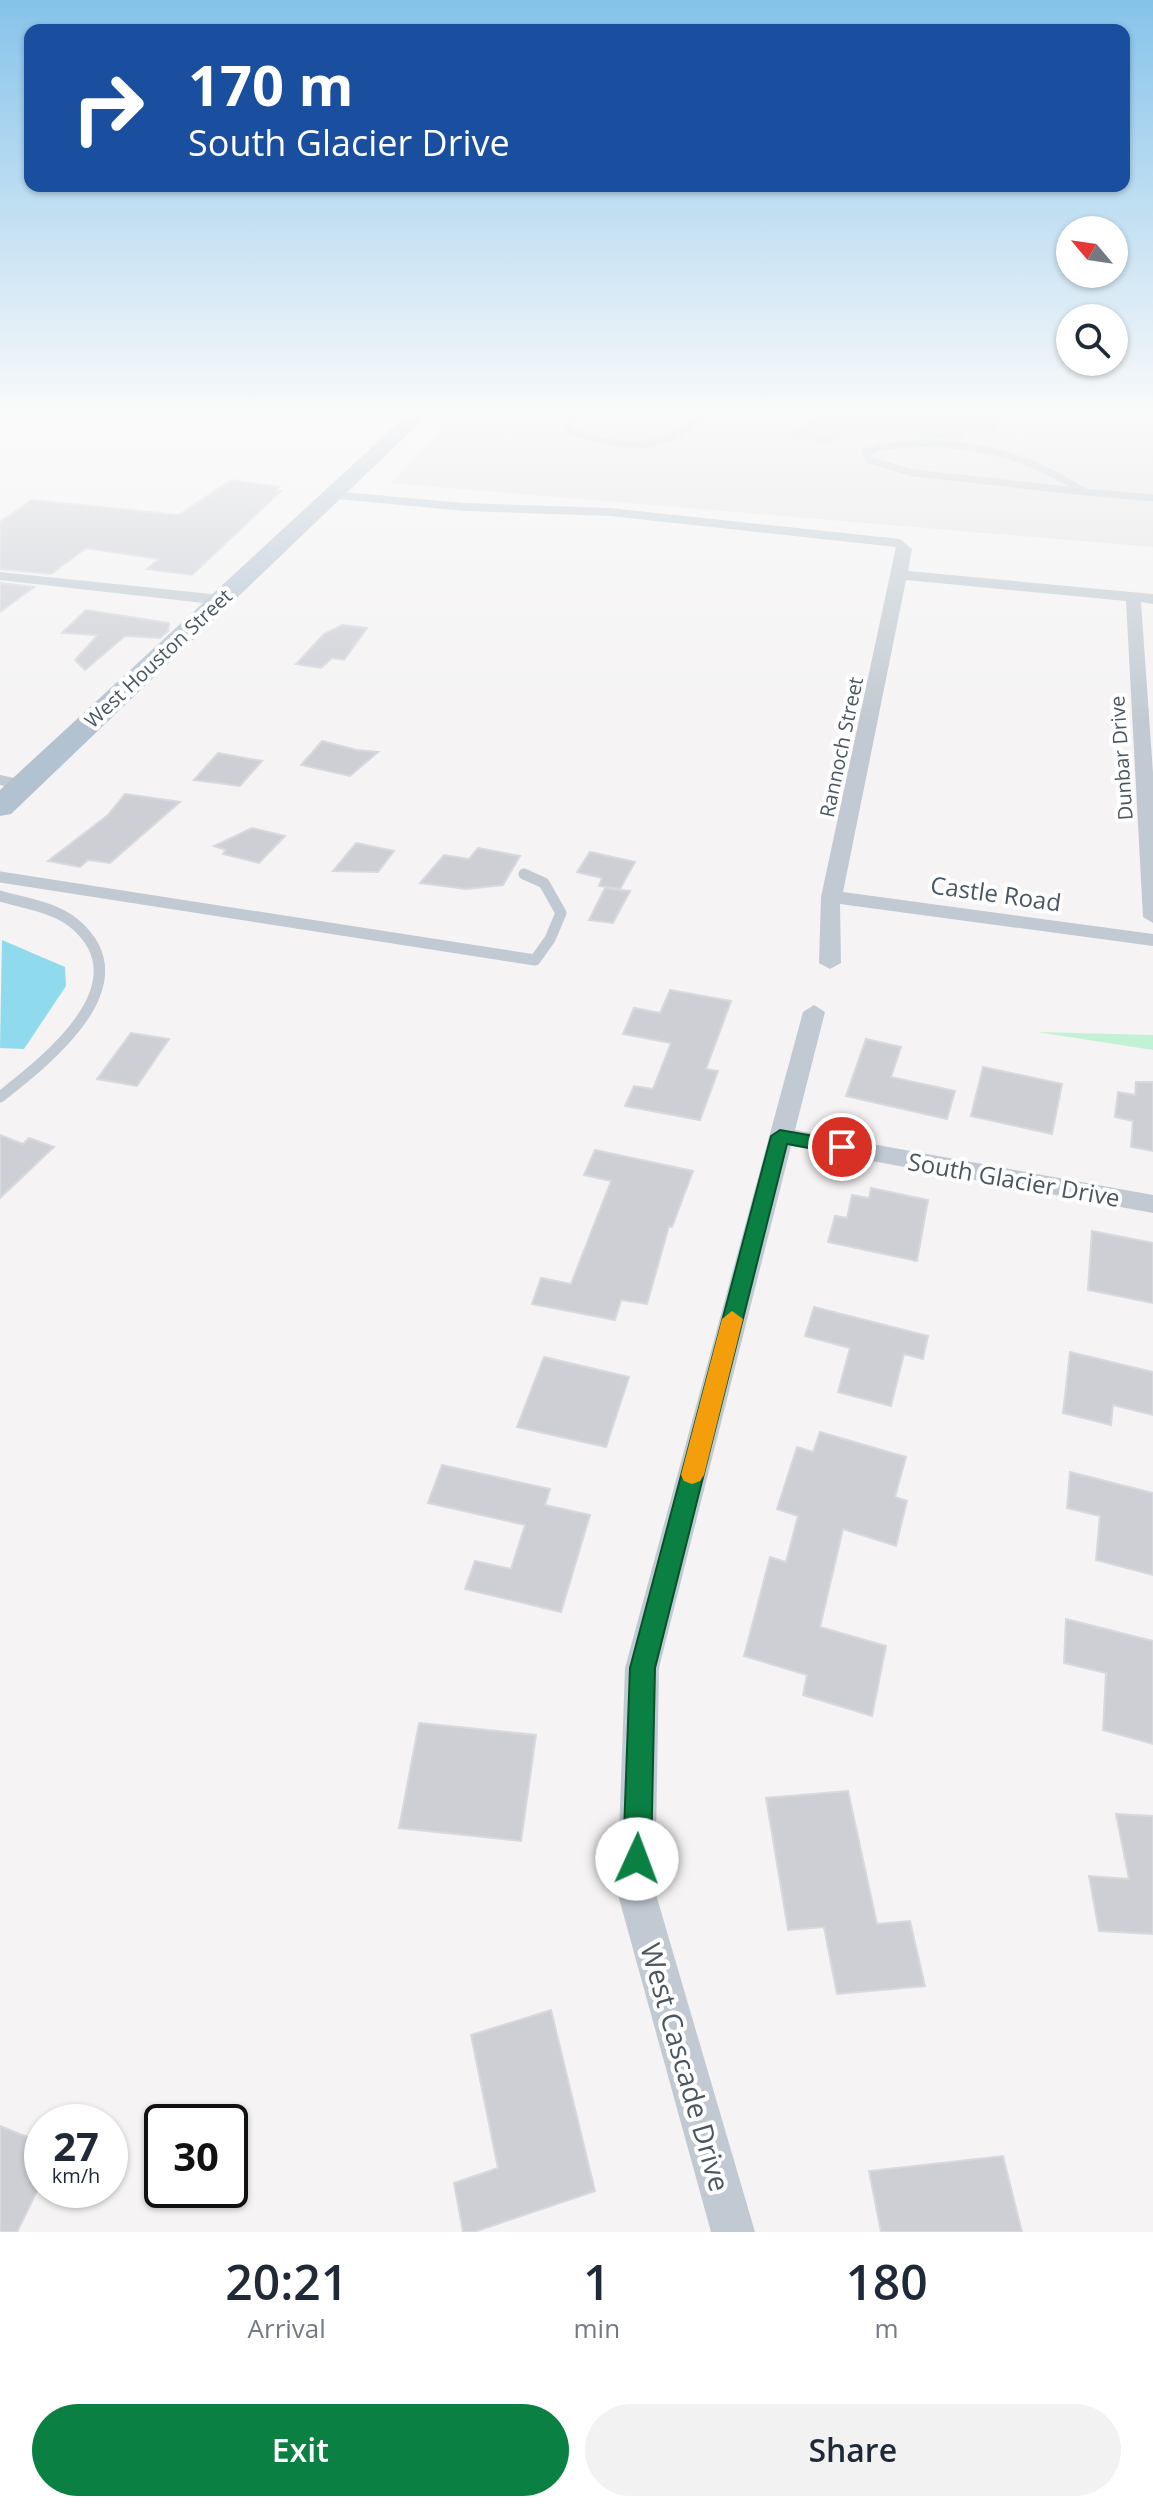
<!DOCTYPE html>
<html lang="en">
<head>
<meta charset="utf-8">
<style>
	body { margin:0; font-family:"Open Sans",sans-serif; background:#f2f2f3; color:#1f2937; height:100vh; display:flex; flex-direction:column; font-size:30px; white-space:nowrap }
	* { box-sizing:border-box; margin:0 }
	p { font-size:26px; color:#747a83 }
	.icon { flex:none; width:44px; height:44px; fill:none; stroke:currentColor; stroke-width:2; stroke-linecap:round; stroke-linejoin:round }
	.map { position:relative; height:2232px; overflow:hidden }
	.details { display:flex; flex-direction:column; background:#fff; flex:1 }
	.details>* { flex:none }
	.hud { position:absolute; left:24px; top:24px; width:1106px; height:168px; border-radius:16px; box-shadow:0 2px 6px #0004; background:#1a4fa0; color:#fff; overflow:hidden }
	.needle { width:52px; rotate:299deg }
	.buttons { position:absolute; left:1056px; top:216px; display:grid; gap:16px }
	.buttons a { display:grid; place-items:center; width:72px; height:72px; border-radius:50%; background:#fff; box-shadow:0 2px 6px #0004; font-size:40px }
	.speed { position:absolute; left:24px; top:2104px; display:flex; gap:16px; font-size:40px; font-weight:700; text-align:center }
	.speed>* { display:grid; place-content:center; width:104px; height:104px; border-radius:50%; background:#fff; box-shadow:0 2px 6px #0004; line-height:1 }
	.speed small { font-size:20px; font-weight:400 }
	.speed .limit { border:4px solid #111; border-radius:12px; background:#fff; color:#111 }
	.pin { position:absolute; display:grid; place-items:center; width:68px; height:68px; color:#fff; margin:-34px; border:4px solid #fff; border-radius:50%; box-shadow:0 2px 8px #0007 }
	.me { position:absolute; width:88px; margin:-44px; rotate:2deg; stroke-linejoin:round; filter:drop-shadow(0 0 6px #0008) }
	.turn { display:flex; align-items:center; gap:28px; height:168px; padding:0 32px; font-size:36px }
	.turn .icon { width:104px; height:104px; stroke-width:2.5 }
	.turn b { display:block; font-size:56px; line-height:68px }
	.eta { display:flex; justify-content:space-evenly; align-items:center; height:136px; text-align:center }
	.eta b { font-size:48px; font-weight:600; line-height:56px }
	.primary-button { display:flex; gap:16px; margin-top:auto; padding:16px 32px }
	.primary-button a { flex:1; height:92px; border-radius:48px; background:#0b8043; color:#fff; font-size:32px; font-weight:600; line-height:92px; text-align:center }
	.primary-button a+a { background:#f2f2f3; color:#1f2937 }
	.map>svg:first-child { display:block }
</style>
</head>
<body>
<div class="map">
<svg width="1153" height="2232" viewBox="0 0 1153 2232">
	<rect width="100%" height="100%" fill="#f5f3f3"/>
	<path fill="#e6e4e5" d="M 460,411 L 1153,411 L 1153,547 L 391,483 Z"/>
	<path fill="#c3f1d5" d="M 1037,1032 L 1153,1035 L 1153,1050 Z"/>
	<path fill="#90daee" d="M 2,940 L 65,967 L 66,986 L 24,1049 L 0,1048 Z"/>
	<path fill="#cdcfd5" stroke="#d7d9de" stroke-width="2" d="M 819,411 L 1006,411 L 993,434 L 967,431 L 961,440 L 848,429 L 830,444 L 790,437 Z
		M 231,480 L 279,487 L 275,491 L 281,491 L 192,575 L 147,569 L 159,559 L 86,548 L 51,574 L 0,569 L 0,522 L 32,500 L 179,515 Z
		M 0,583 L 34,587 L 0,612 Z
		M 86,610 L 169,623 L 168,631 L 160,638 L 125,636 L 85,670 L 75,660 L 98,635 L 62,633 Z
		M 342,625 L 367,628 L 344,660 L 332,658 L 321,668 L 296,664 L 324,634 Z
		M 322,741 L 357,750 L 378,752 L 350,776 L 301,765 Z
		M 218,753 L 262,761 L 240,786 L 194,780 Z
		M 125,794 L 180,802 L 110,863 L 88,860 L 80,867 L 48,861 L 108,815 Z
		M 252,828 L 285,836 L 259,863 L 223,854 L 226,850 L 214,846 Z
		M 356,843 L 394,851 L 378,872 L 333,871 Z
		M 478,848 L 520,856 L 503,885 L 466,889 L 420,883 L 444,855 L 469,859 Z
		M 590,852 L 635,862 L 620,889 L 599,886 L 602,878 L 577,872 Z
		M 605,888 L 630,891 L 613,923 L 589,920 Z
		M 670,990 L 731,1001 L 706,1069 L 718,1071 L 700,1120 L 625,1106 L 634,1086 L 653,1089 L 671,1043 L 623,1034 L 634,1008 L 660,1013 Z
		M 131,1033 L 169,1039 L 137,1086 L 97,1079 Z
		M 866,1039 L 901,1047 L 891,1077 L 955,1091 L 947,1119 L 846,1096 Z
		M 983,1067 L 1062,1084 L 1052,1134 L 971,1116 Z
		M 1136,1082 L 1153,1082 L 1153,1151 L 1131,1147 L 1133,1121 L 1115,1117 L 1118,1092 L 1135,1095 Z
		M 0,1135 L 23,1144 L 29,1138 L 54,1147 L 0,1198 Z
		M 595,1150 L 693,1171 L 672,1227 L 669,1226 L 647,1304 L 621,1300 L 615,1320 L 532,1304 L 541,1278 L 571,1284 L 611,1181 L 584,1175 Z
		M 871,1188 L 928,1200 L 917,1261 L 828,1242 L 835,1216 L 847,1218 L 852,1195 L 869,1198 Z
		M 1092,1231 L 1153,1243 L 1153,1303 L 1088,1290 Z
		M 814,1307 L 928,1336 L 923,1359 L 904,1354 L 891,1406 L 838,1392 L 850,1348 L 805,1336 Z
		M 1070,1352 L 1153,1372 L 1153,1415 L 1113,1405 L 1111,1425 L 1063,1413 Z
		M 544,1357 L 629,1377 L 606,1447 L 517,1427 Z
		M 820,1432 L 906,1457 L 895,1497 L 907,1501 L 896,1546 L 843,1529 L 820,1627 L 886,1646 L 872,1716 L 803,1695 L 807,1675 L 744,1656 L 770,1557 L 786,1562 L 798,1516 L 777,1509 L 797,1447 L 813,1452 Z
		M 442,1465 L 550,1489 L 545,1505 L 590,1515 L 561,1612 L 465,1589 L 475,1561 L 511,1569 L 525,1525 L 428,1503 Z
		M 1070,1472 L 1153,1493 L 1153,1575 L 1096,1560 L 1100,1516 L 1067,1508 Z
		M 1066,1619 L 1153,1641 L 1153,1744 L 1103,1730 L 1106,1673 L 1064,1663 Z
		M 419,1723 L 536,1735 L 521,1841 L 399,1828 Z
		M 848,1791 L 877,1924 L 910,1921 L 925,1986 L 837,1994 L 824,1927 L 788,1930 L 766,1798 Z
		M 1116,1814 L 1153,1816 L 1153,1934 L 1099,1931 L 1089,1876 L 1129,1879 Z
		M 551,2010 L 595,2191 L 474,2232 L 463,2232 L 454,2183 L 498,2168 L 471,2035 Z
		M 0,2126 L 42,2143 L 42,2181 L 17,2232 L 0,2232 Z
		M 1003,2156 L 1022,2232 L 881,2232 L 869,2171 Z"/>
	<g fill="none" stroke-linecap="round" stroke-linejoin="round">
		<path stroke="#c1cad2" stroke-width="7" d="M 581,411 L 570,418 L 568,430 C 622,450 665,455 707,411
			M 919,443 C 986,445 1029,457 1085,492 L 913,473 L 869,460 L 866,452 L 880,447 Z
			M 1085,492 L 1153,498"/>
		<path stroke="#c1cad2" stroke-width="9" d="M 524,874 L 527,875"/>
		<path stroke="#c1cad2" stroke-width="11" d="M 0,877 L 535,960 L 550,939 L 561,913 L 544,883 L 524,874
			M 0,896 C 24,903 55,907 75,924 C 145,984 47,1060 0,1097"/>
		<path fill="#c1cad2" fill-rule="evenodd" d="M 332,491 L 464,503 L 610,508 L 900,539 L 912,549 L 908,571 L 1153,594 L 1153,604 L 1141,602 L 1153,773 L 1153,923 L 1143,917 L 1126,601 L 906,580 L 843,892 L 1153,934 L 1153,946 L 840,904 L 841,963 L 830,969 L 819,963 L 821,897 L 896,547 L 610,516 L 464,511 L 327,498 L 325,495 Z
			M 0,572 L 221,595 L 229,600 L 221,605 L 0,580 Z
			M 0,775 L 29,781 L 32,785 L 23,790 L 0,785 Z
			M 814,1005 L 825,1012 L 795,1130 L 1153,1195 L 1153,1213 L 791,1146 L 659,1668 L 655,1891 L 755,2232 L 711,2232 L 617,1891 L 625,1668 L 803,1012 Z"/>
		<path fill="#b3c2d1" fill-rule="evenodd" d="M 411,411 L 432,411 L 11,814 L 0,816 L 0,790 Z"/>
	</g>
	<linearGradient id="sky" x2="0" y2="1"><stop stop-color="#85c3ea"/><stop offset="0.57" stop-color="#fafafa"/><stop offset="1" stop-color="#fafafa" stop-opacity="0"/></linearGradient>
	<rect width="1153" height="723" fill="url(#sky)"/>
	<path fill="#0b8043" stroke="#07532c" stroke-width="2" d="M 780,1130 L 842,1141 L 851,1147 L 842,1154 L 787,1144 L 655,1668 L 651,1859 L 647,1869 L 637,1873 L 627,1869 L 623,1859 L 630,1668 L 771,1136 Z"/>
	<path fill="#f59e0b" d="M 732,1311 L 743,1319 L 704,1475 L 700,1481 L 692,1484 L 684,1481 L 681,1475 L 722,1319 Z"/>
	<g text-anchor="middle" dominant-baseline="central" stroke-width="8" stroke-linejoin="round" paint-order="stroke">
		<g font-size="20" fill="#4a5661" stroke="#fff">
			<text transform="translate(158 658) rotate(-43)">West Houston Street</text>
			<text transform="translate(841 747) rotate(-78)">Rannoch Street</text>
			<text transform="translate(1121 758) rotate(-94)">Dunbar Drive</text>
		</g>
		<g font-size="24" fill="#4a5661" stroke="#fff">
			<text transform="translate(996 893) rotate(8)">Castle Road</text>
			<text transform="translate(1014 1179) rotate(10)">South Glacier Drive</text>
		</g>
		<g font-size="28" fill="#4a5661" stroke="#fff">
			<text transform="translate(686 2067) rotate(74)">West Cascade Drive</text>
		</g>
	</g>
</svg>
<div class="buttons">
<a><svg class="needle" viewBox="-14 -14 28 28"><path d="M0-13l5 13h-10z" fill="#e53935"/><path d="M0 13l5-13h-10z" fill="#747a83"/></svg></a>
<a><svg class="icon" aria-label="search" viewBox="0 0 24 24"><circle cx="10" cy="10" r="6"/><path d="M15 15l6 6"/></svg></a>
</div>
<div class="speed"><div>27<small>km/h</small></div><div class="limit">30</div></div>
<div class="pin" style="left:842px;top:1147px;background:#d93025"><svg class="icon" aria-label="arrive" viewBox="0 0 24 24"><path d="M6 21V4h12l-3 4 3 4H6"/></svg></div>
<svg class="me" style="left:637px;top:1859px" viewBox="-20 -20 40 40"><circle r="19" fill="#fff"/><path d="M0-13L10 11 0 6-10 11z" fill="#0b8043"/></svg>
<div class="hud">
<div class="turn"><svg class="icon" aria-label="right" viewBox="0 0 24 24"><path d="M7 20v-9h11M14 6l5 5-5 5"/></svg><div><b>170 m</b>South Glacier Drive</div></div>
</div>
</div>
<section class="details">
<div class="eta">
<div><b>20:21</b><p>Arrival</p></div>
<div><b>1</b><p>min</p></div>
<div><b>180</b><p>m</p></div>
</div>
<div class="primary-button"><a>Exit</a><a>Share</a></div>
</section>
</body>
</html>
